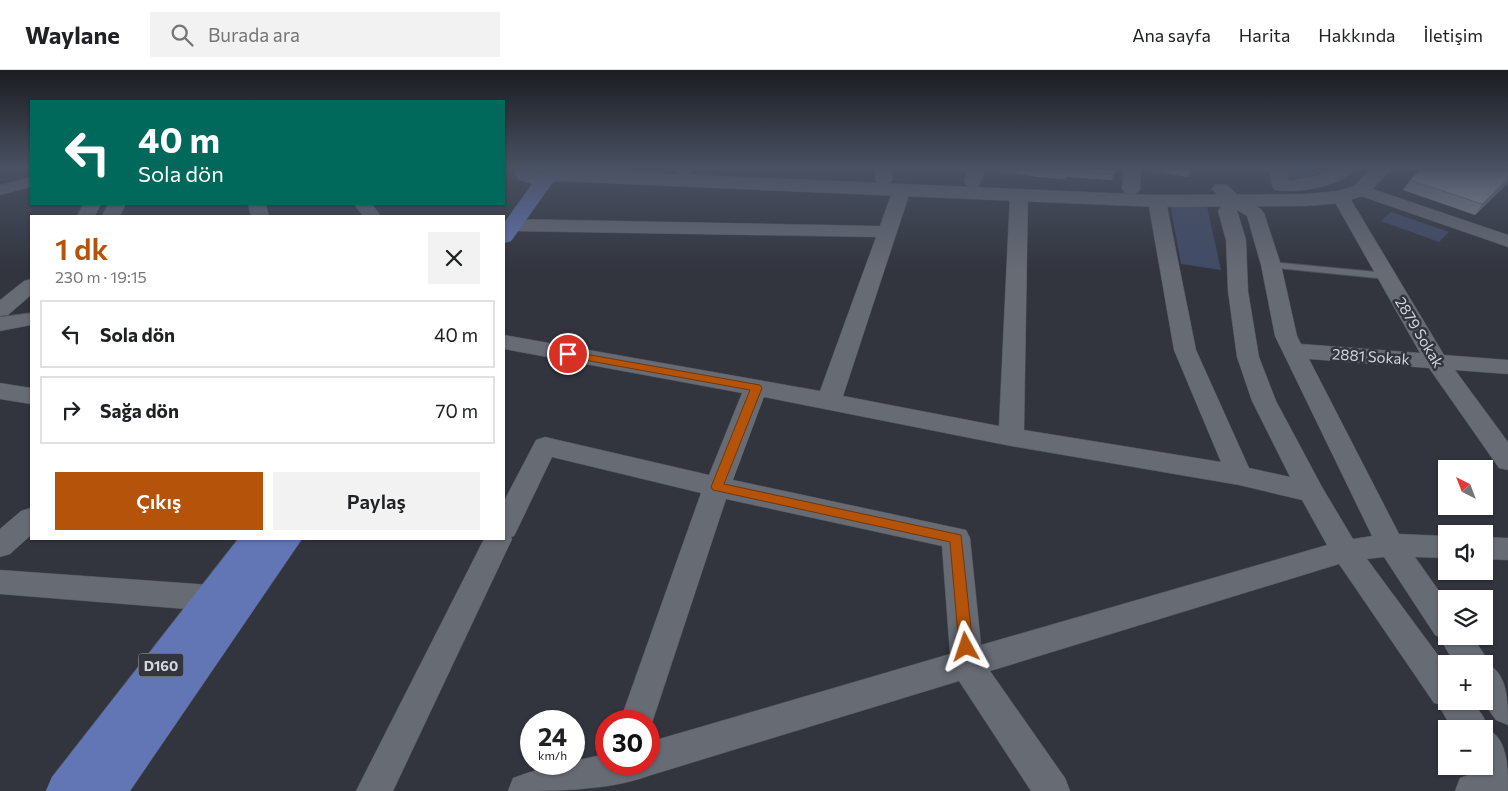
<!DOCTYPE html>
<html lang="tr">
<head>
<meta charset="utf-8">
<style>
	body { margin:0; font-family:Commissioner,sans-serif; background:#f2f2f2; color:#202124; height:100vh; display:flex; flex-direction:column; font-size:19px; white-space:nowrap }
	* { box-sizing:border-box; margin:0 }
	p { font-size:16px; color:#757577 }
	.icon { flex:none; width:28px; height:28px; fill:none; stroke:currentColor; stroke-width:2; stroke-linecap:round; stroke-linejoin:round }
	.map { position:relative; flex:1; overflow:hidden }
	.sheet { position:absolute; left:30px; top:145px; width:475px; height:325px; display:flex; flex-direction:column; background:#fff; border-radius:0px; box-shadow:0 1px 4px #0004 }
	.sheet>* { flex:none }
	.hud { position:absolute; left:30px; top:30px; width:475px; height:105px; border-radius:0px; box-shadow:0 1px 4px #0004; background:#00695c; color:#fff; overflow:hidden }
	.needle { width:32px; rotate:318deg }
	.buttons { position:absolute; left:1438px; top:390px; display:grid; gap:10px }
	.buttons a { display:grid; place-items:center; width:55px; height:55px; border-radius:0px; background:#fff; box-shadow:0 1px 4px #0004; font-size:25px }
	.speed { position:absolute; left:520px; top:640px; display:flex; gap:10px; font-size:25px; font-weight:700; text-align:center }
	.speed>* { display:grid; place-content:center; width:65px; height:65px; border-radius:50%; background:#fff; box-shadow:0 1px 4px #0004; line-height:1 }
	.speed small { font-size:12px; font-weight:400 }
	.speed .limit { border:8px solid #d22; background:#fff; color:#111 }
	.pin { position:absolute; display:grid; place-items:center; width:42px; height:42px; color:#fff; margin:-21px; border:2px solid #fff; border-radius:50%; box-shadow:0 1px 5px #0007 }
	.me { position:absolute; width:55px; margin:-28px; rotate:355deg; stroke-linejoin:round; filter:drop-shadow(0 0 4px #0008) }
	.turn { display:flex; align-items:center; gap:18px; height:105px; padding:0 25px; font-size:22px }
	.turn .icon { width:65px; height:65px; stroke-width:2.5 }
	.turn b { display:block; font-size:35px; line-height:42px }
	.round { display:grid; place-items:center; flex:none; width:52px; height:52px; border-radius:0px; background:#f2f2f2 }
	.headline { display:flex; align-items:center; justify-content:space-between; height:85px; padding:0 25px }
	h1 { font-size:30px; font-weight:600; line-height:38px; color:#b45309 }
	.action { display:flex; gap:10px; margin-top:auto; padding:10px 25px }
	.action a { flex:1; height:58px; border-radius:0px; background:#b45309; color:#fff; font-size:20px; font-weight:600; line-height:58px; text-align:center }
	.action a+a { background:#f2f2f2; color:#202124 }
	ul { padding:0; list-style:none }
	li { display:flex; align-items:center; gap:15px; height:68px; margin:0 10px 8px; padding:0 15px; border:2px solid #e0e0e0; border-radius:0px }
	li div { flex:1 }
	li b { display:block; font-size:19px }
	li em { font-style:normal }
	header { display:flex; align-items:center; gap:30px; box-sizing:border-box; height:70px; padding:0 25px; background:#fff; border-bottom:1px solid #e0e0e0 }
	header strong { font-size:24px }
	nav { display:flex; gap:28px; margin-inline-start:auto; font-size:18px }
	.search { width:350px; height:45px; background:#f2f2f2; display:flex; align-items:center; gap:12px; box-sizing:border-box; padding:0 18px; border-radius:0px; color:#757577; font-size:19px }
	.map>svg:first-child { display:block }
</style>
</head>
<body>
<header>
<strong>Waylane</strong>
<div class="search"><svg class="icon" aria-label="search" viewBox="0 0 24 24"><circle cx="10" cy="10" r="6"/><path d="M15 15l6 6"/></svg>Burada ara</div>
<nav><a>Ana sayfa</a><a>Harita</a><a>Hakkında</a><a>İletişim</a></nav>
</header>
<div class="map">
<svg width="1508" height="721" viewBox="0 0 1508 721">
	<rect width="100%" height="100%" fill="#32353e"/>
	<path fill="#414b67" d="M 1330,99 L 1306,108 L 1286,108 L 1284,100 Z
		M 1170,133 L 1207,137 L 1221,200 L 1181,194 Z
		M 1391,142 L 1449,162 L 1439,172 L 1381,151 Z"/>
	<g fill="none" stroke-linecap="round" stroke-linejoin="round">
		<g stroke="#4e5159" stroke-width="2">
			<path id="service" d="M 1271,192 L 1387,203 L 1392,206 L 1387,209 L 1267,197 L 1267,193 Z"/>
		</g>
		<g stroke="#4e5159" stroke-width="1">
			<path id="minor" d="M 676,99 L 693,99 L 690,105 L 678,105 Z
				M 876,99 L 892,99 L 893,109 L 890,113 L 884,114 L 878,113 L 875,109 Z
				M 969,99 L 986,99 L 979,116 L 973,117 L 967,116 L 964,112 Z
				M 1124,99 L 1141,99 L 1140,119 L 1137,123 L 1131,124 L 1125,123 L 1122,119 Z
				M 1270,99 L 1287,99 L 1290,116 L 1287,120 L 1281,121 L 1275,120 L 1272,116 Z
				M 31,107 L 31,117 L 0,125 L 0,115 Z
				M 902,114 L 908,115 L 911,119 L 843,326 L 999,356 L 1010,124 L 1013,120 L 1019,119 L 1025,120 L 1028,124 L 1024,360 L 1221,392 L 1174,280 L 1148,131 L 1151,127 L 1157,126 L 1163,127 L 1166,131 L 1196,280 L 1249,398 L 1290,407 L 1252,331 L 1237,287 L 1228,221 L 1226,170 L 1218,141 L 1224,132 L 1212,119 L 1215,115 L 1221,114 L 1227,115 L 1240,127 L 1261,139 L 1264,143 L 1281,195 L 1297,266 L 1301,274 L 1420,283 L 1332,127 L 1335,123 L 1341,122 L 1347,123 L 1444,285 L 1508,290 L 1508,304 L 1455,300 L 1508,372 L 1508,400 L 1499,398 L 1429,298 L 1309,289 L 1399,464 L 1446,466 L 1446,488 L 1415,487 L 1446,531 L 1446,566 L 1472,566 L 1484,584 L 1489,595 C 1508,605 1508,633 1508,655 L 1496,650 L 1482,631 L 1484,631 L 1484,594 L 1455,594 L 1439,567 L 1435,565 L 1384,487 L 1367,489 L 1446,596 L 1446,631 L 1473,631 L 1484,648 L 1489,660 C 1508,670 1508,698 1508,721 L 1455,721 L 1460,708 L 1481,700 L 1478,696 L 1484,696 L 1484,659 L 1452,659 L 1438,634 L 1434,633 L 1339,494 L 990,601 L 1065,708 L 1070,721 L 1031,721 L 959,611 L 648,706 C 607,721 553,721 508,721 L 513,708 C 532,701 554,694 574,694 L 574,691 L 606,684 L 606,694 L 649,694 L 649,672 L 950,584 L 942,476 L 726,429 L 649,662 L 649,651 L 620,651 L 701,423 L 552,387 L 518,458 L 514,466 L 511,467 L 512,469 L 393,721 L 356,721 L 484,469 L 504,469 L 504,431 L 536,370 L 545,367 L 709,405 L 742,323 L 504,279 L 504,265 L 820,321 L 876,167 L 513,161 L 506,159 L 504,155 L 506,151 L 513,149 L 880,156 L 893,119 L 896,115 ZM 1237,140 L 1247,146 L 1261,195 L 1275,266 L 1372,466 L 1353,469 L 1322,417 L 1276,331 L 1259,287 L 1248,221 L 1246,170 ZM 764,327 L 1011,376 L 1239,415 L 1302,430 L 1327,475 L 981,575 L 970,468 L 966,460 L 733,410 Z
				M 1361,115 L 1508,165 L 1508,177 L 1355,124 L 1352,120 L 1355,116 Z
				M 83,134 L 101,134 L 95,146 L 77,146 Z
				M 108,134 L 126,134 L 120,146 L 102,146 Z
				M 248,134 L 266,134 L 269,146 L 251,146 Z
				M 354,134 L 372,134 L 381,146 L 363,146 Z
				M 31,209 L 31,225 L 8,245 L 0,246 L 0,230 L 24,211 Z
				M 31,243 L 31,255 L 0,261 L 0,247 Z
				M 0,313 L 31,318 L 31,334 L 0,329 Z
				M 31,438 L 31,465 L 10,484 L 0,487 L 0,459 L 21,441 Z
				M 1484,467 L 1508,468 L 1508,490 L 1484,489 Z
				M 0,500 L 211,515 L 222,519 L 226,528 L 222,537 L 211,541 L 0,524 Z"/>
		</g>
		<g stroke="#4e5159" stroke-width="1">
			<path id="secondary" d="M 558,99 L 1157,125 L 1306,124 L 1338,121 L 1354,116 L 1371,99 L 1391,99 L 1368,124 L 1341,133 L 1306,136 L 1157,137 L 554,111 L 547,109 L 545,105 L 547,101 Z
				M 1333,99 L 1355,99 C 1344,115 1299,124 1281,120 L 1278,116 L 1281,112 L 1316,106 Z"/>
		</g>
		<g stroke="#4e5159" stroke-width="1">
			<path id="primary" d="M 515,99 L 533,99 L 533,102 L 542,103 L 549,99 L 568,100 L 562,107 L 553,112 L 511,171 L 504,173 L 504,153 L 532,114 C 523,111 514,111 515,99 Z
				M 238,469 L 302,469 L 130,721 L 46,721 L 52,707 Z"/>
		</g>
		<use href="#service" fill="#676b74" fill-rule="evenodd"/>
		<use href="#minor" fill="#676b74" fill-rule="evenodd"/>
		<use href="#secondary" fill="#676b74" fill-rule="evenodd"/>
		<use href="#primary" fill="#6275b4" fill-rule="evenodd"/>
	</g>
	<path fill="#878b94" d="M 994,100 L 1114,100 L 1112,110 L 1066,107 L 1065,109 L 1037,107 Z
		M 1146,100 L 1191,100 L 1188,107 Z
		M 1419,100 L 1508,100 L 1508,113 L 1475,145 L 1403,120 L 1410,110 L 1420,100 Z"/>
	<path fill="#6e7178" d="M 1508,109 L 1508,113 L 1475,145 L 1482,134 Z"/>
	<path fill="#9da2ac" stroke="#6e7178" d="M 1031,100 L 1114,100 L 1114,104 L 1068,100 L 1067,103 Z
		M 1421,100 L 1508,100 L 1508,109 L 1482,134 L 1410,110 Z"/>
	<linearGradient id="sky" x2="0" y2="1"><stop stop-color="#1c1d22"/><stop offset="0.49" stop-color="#495163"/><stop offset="1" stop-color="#495163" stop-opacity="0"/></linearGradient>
	<rect width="1508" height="200" fill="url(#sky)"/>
	<path fill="#b45309" stroke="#753606" d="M 565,281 L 568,281 L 760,315 L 762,318 L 724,414 L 961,465 L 973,577 L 971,582 L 966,584 L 961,582 L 959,577 L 950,472 L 713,420 L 711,417 L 750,320 L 568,287 L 565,286 L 563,284 Z"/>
	<g text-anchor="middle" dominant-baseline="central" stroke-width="5" stroke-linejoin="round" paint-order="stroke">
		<rect fill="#32353e" stroke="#a4a6ad" stroke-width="1" x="138.5" y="583.5" width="45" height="23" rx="4"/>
		<g font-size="14" font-weight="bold" fill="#d5d7dd">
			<text x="161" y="595">D160</text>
		</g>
		<g font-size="15" fill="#d5d7dd" stroke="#32353e">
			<text transform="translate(1420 262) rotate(59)">2879 Sokak</text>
			<text transform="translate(1371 286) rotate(4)">2881 Sokak</text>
		</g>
	</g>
</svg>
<div class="buttons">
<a><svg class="needle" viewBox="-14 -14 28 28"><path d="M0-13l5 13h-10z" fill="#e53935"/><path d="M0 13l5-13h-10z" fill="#757577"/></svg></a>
<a><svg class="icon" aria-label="sound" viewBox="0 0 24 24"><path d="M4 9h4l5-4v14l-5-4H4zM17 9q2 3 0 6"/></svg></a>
<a><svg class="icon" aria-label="layers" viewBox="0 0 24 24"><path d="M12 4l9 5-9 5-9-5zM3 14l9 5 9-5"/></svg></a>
<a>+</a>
<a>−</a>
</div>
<div class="speed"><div>24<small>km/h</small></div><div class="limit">30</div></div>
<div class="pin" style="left:568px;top:284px;background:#d93025"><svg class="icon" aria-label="arrive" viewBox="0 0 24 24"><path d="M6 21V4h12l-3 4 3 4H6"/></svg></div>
<svg class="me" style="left:966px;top:577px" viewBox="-20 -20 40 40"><path d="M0-17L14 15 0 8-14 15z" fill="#b45309" stroke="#fff" stroke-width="4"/></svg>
<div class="hud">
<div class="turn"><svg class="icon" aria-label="left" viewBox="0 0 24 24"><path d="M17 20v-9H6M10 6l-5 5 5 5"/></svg><div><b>40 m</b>Sola dön</div></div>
</div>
<section class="sheet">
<div class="headline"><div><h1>1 dk</h1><p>230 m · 19:15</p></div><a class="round"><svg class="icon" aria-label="close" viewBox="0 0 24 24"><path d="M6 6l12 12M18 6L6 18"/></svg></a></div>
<ul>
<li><svg class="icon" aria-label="left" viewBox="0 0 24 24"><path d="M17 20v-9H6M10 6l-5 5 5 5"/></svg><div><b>Sola dön</b></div><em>40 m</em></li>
<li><svg class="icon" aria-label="right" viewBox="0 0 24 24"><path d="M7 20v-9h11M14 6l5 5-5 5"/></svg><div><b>Sağa dön</b></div><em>70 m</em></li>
</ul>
<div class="action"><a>Çıkış</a><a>Paylaş</a></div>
</section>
</div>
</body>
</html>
